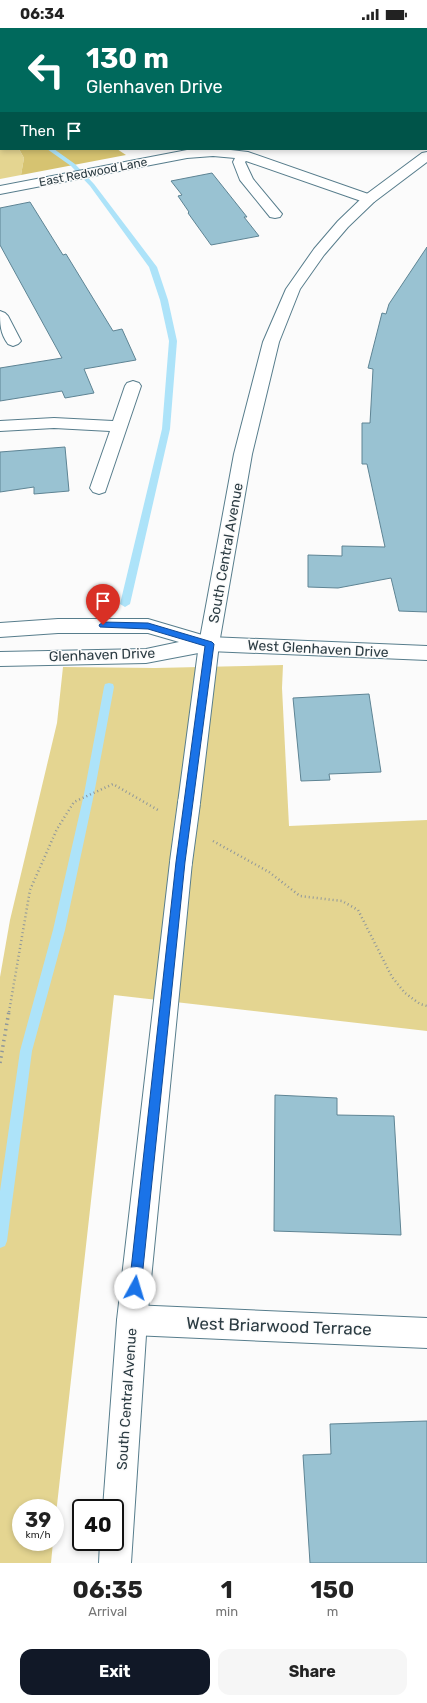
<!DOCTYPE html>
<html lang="en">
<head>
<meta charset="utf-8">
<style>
	body { margin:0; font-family:Rubik,sans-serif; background:#f6f6f6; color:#222; height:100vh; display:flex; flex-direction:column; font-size:15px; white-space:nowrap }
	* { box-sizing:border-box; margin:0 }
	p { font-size:13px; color:#767676 }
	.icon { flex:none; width:22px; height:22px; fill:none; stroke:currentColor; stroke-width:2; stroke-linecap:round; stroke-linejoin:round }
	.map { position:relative; height:1535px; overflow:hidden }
	.panel { display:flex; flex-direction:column; background:#fff; flex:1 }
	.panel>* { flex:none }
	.top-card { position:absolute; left:0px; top:0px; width:427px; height:122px; box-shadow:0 2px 6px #0003; background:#00695c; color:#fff; overflow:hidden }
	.speed { position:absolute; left:12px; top:1471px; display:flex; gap:8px; font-size:20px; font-weight:700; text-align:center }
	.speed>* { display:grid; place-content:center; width:52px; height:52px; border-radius:50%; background:#fff; box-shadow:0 2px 6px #0003; line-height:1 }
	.speed small { font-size:10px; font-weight:400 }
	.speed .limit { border:2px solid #111; border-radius:6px; background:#fff; color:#111 }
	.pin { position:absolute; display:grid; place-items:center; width:34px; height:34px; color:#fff; margin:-41px -17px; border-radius:50% 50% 50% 0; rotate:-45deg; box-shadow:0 0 4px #0007 }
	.pin .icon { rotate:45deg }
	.me { position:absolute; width:44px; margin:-22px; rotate:6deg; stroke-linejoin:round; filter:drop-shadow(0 0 3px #0008) }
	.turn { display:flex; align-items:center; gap:14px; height:84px; padding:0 20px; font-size:18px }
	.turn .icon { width:52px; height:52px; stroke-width:2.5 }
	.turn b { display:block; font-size:28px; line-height:34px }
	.then { display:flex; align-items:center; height:38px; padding:0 20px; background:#0003; gap:8px; font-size:15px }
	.eta { display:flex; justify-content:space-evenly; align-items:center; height:68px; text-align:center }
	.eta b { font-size:24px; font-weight:700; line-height:28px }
	.button { display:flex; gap:8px; margin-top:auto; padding:8px 20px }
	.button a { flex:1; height:46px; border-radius:12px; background:#111827; color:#fff; font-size:16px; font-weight:700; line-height:46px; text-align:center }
	.button a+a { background:#f6f6f6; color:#222 }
	.status { display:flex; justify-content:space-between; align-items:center; height:28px; padding:0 20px; background:#fff; direction:ltr }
	.status svg { height:11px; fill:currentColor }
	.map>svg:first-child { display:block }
</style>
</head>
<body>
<div class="status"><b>06:34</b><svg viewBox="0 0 49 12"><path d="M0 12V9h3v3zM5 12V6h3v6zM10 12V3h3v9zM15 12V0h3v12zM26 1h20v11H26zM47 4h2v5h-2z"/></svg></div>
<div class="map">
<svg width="427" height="1535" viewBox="0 0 427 1535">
	<rect width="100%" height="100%" fill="#fbfbfb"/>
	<path fill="#e4d591" d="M 235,0 L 427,0 L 427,39 L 426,1 L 228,1 Z
		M 0,110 L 1,121 L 19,121 L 24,130 L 21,147 L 0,151 Z
		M 283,637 L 282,660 L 289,798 L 427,792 L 427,1003 L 114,967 L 55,1495 L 55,1480 L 21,1480 L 21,1514 L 53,1514 L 51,1535 L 0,1535 L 0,949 L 10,892 L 57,695 L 63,639 L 155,640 Z"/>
	<path fill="#d6c371" d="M 19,121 L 117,121 L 126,127 L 21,147 L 24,130 Z"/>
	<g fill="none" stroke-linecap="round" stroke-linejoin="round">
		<path fill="#ade3f9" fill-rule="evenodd" d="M 0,83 L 1,83 L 1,88 L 0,88 Z
			M 47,121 L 54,121 L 75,136 L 94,156 L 157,239 L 168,272 L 177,313 L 170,401 L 130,576 L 125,579 L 120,576 L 162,401 L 169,313 L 160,272 L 149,239 L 90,158 L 71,138 Z
			M 109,655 L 113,656 L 114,659 L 94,766 L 65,902 L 32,1023 L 7,1213 L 5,1218 L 0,1220 L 0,1163 L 20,1023 L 53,902 L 84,766 L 104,659 L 105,656 Z"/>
	</g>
	<path fill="#99c2d2" stroke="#5e8494" d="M 212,145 L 247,189 L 244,189 L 259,208 L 211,217 L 188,185 L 189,184 L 178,168 L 182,167 L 171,153 Z
		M 30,174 L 63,227 L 66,226 L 113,303 L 122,301 L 136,332 L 84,341 L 94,365 L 65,370 L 62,363 L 0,373 L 0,340 L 62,330 L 0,217 L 0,180 Z
		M 427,219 L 427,584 L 399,583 L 391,550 L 338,560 L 308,559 L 308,527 L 342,528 L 342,518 L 385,519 L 367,436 L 362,436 L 362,395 L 370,395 L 373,341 L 368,340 L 382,285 L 386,286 L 389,276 Z
		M 65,419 L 69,463 L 34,466 L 34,459 L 0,464 L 0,424 Z
		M 369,666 L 381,744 L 329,746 L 330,752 L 301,753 L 293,670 Z
		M 275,1067 L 337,1070 L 337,1087 L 394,1088 L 401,1207 L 274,1203 Z
		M 427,1393 L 427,1535 L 310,1535 L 303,1427 L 331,1426 L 330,1396 Z"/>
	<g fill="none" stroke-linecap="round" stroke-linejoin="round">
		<g stroke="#577d8c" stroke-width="2">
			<path id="minor" d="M 202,121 L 222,121 L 248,124 L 374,168 L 376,171 L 374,174 L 364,174 L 246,133 L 245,134 L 253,151 L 282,186 L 280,189 L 275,190 L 270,189 L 240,152 L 233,134 L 235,130 L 213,128 L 187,130 L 0,166 L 0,158 L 187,122 Z
				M 0,283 L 5,285 L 8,288 L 21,313 L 18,316 L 13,318 L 8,316 C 0,305 0,296 0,283 Z
				M 133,353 L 139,355 L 141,358 L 105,464 L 99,466 L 93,464 L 90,460 L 110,403 L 54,400 L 0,403 L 0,393 L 54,390 L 113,393 L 125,358 L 127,355 Z
				M 58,591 L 148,591 L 209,609 L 427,618 L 427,632 L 209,623 L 146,635 L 0,638 L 0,624 L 146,621 L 179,614 L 148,605 L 58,605 L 0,609 L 0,595 Z
				M 132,1277 L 427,1290 L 427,1320 L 132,1307 L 122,1302 L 117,1292 L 122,1282 Z"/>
		</g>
		<g stroke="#577d8c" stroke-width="2">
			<path id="tertiary" d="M 427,124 L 427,134 L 374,174 L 348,199 L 324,227 L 300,261 L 279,314 L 252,426 L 219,616 L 200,775 L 197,781 L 189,784 L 181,781 L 178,775 L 199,616 L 234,426 L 263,314 L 286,261 L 314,221 L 338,193 L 364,168 L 422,125 Z
				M 181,824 L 189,827 L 192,834 L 147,1292 L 131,1535 L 99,1535 L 100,1514 L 115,1514 L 115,1480 L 103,1480 L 117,1292 L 170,834 L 173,827 Z"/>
		</g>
		<g stroke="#577d8c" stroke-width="2">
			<path id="motorway" d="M 0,0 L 5,1 L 1,1 L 0,7 Z
				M 13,0 L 32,0 L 12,1 Z"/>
		</g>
		<path stroke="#8e969a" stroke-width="2.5" stroke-dasharray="1 3" stroke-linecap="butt" d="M 213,813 L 269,844 L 300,868 L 342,873 L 358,882 L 392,949 L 405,965 L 420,976 L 427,978
			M 9,984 L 30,862 L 57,801 L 74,774 L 113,756 L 158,782"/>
		<path stroke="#8e969a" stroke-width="3.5" stroke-dasharray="1.5 4" stroke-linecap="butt" d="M 0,1035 L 9,983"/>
		<use href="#minor" fill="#fff" fill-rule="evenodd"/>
		<use href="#tertiary" fill="#fff" fill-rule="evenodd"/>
		<use href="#motorway" fill="#fff" fill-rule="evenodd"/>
		<g stroke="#577d8c" stroke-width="24" stroke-linecap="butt">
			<path id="tertiary-bridge" d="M 181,834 L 189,775"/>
		</g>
		<use href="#tertiary-bridge" stroke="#fff" stroke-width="22"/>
	</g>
	<path fill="#1a73e8" stroke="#114b97" d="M 103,594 L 148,595 L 212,614 L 214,616 L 185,834 L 141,1260 L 140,1265 L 135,1266 L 131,1265 L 129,1260 L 176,834 L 205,618 L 148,601 L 100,599 L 99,597 Z"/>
	<g text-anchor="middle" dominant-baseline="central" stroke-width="3" stroke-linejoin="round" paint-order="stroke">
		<g font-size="12" fill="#2c3c43" stroke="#fbfbfb">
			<text transform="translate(93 144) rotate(-11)">East Redwood Lane</text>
		</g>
		<g font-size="14" fill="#2c3c43" stroke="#fbfbfb">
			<text transform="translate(226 525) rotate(-80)">South Central Avenue</text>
			<text transform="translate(318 621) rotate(3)">West Glenhaven Drive</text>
			<text transform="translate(102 627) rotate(-2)">Glenhaven Drive</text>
			<text transform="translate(127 1371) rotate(-86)">South Central Avenue</text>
		</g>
		<g font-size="17" fill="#2c3c43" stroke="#fbfbfb">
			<text transform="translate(279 1298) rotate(2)">West Briarwood Terrace</text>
		</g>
	</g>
</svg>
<div class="speed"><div>39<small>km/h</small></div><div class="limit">40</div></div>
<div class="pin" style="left:103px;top:597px;background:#d93025"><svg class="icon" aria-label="arrive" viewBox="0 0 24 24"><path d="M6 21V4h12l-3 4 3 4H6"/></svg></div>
<svg class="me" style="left:135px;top:1260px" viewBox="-20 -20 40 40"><circle r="19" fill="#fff"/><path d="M0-13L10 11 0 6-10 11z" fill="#1a73e8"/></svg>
<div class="top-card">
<div class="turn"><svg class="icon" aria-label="left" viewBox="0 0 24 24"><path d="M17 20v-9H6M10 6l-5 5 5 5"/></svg><div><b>130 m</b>Glenhaven Drive</div></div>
<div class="then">Then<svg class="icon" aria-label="arrive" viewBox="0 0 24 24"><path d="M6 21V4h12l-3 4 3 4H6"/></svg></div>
</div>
</div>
<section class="panel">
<div class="eta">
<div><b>06:35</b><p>Arrival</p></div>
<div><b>1</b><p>min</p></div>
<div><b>150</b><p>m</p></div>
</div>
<div class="button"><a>Exit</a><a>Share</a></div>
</section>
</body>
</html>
